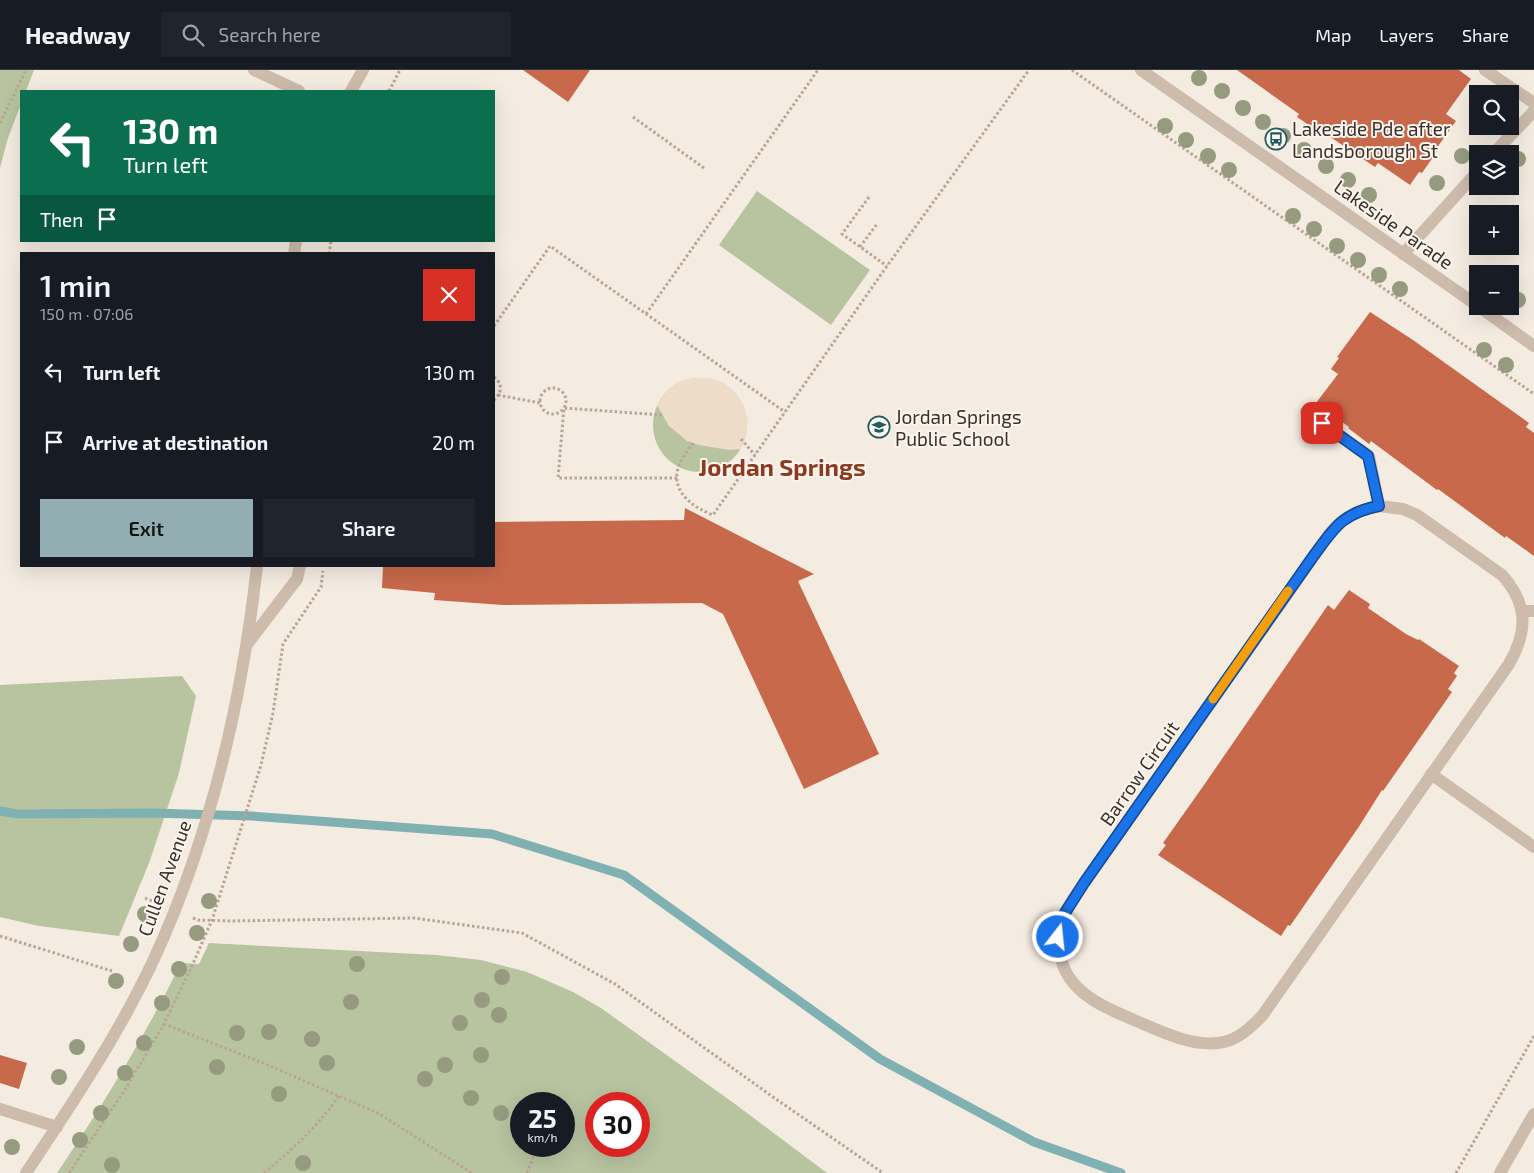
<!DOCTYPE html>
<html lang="en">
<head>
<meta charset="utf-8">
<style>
	body { margin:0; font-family:"Exo 2",sans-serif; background:#20242c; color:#f1f3f6; height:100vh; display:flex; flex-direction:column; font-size:19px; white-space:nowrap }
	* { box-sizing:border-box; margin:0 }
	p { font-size:16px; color:#9ea1a6 }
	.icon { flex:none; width:28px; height:28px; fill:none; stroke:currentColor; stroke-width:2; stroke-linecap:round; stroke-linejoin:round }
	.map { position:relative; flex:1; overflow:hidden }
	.details { position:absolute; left:20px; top:182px; width:475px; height:315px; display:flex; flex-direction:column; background:#171b24; border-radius:0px; box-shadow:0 5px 20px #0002 }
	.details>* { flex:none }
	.top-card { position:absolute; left:20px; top:20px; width:475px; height:152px; border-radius:0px; box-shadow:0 5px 20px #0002; background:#0b6e4f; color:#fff; overflow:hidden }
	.fabs { position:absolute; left:1469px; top:15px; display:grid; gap:10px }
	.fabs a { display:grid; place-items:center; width:50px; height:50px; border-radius:0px; background:#171b24; box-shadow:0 5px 20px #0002; font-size:25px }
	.speed { position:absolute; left:510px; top:1022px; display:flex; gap:10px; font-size:25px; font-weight:700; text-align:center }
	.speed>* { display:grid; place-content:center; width:65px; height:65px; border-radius:50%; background:#171b24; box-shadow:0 5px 20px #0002; line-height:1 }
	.speed small { font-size:12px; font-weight:400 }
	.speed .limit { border:8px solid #d22; background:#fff; color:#111 }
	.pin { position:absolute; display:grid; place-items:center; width:42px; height:42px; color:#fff; margin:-21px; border-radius:10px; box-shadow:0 2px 8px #0006 }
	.me { position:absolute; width:55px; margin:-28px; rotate:16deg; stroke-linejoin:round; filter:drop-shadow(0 0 4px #0008) }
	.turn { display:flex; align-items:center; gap:18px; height:105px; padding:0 20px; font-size:22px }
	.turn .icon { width:65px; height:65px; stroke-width:2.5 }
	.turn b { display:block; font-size:35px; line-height:42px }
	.then { display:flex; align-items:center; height:48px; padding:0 20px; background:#0003; gap:10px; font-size:19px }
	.round { display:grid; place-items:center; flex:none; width:52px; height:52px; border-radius:0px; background:#20242c }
	.overview { display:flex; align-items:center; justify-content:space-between; height:85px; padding:0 20px }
	h1 { font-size:30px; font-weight:600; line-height:38px }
	.cta { display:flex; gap:10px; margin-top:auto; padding:10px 20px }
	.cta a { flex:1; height:58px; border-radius:0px; background:#92aeb2; color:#111; font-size:20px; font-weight:600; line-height:58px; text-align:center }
	.cta a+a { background:#20242c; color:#f1f3f6 }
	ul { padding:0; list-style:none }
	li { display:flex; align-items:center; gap:15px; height:70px; padding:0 20px }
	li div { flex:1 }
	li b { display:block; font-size:19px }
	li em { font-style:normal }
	header { display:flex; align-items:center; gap:30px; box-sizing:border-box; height:70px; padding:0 25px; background:#171b24; border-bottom:1px solid #363941 }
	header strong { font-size:24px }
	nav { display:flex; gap:28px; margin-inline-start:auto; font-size:18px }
	.search { width:350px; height:45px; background:#20242c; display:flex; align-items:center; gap:12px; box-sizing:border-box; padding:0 18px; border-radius:0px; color:#9ea1a6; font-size:19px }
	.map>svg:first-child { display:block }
</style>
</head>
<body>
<header>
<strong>Headway</strong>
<div class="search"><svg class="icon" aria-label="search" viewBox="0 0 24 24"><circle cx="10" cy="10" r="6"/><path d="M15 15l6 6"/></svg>Search here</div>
<nav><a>Map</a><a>Layers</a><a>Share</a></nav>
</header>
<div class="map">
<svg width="1534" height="1103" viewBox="0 0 1534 1103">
	<rect width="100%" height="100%" fill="#f4ebe1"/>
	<path fill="#b8c4a0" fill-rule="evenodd" d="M 0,0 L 34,0 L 26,21 L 21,21 L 21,34 L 8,68 L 0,98 Z
		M 757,121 L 870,200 L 831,255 L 719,175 Z
		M653 355a47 47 0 1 1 94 0a47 47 0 1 1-94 0Z
		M 182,606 L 196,626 L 179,703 L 149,793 L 119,866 L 39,856 L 0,847 L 0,615 Z
		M 209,873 L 436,885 L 481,890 L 527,902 L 573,922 L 601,938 L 735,1034 L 827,1103 L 57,1103 C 103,1035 145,966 181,893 L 199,894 ZM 521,1034 L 564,1034 L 564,1076 L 521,1076 ZM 596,1034 L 639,1034 L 639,1076 L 596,1076 Z"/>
	<path fill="#ecdcc8" d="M 693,308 L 709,308 L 724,313 L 736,323 L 744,336 L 748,351 L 746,367 L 741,379 L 729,380 L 699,375 L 687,371 L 669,356 L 657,335 L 666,322 L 678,312 Z"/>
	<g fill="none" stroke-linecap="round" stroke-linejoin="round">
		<path stroke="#7fb0b2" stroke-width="9" d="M 0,741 L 18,744 L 153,743 L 252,746 L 492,764 L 624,805 L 880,989 L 1034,1072 L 1121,1103"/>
	</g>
	<path fill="#c8694b" d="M 523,0 L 590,0 L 568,32 Z
		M 1237,0 L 1459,0 L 1471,9 L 1446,44 L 1456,51 L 1436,79 L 1438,80 L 1422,103 L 1419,102 L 1410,115 L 1378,93 L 1375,97 L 1320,60 L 1319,62 L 1297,47 L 1299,44 Z
		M 1370,242 L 1413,270 L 1529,353 L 1526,357 L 1534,363 L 1534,486 L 1506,466 L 1505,468 L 1438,419 L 1437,420 L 1371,371 L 1369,374 L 1348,358 L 1349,357 L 1316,333 L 1338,304 L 1331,299 L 1339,288 L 1337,287 Z
		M 685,438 L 814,504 L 798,511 L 879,684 L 804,719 L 723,544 L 702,533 L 503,535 L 434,530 L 435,523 L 382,518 L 383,496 L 494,496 L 494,452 L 684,450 Z
		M 1349,520 L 1370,534 L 1368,538 L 1406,564 L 1418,570 L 1419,569 L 1459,596 L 1454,603 L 1457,606 L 1448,619 L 1452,622 L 1383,721 L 1382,720 L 1358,758 L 1290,856 L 1288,855 L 1281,866 L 1158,785 L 1166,775 L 1163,773 L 1204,715 L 1328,535 L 1334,540 Z
		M 0,985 L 27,993 L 19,1019 L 0,1013 Z"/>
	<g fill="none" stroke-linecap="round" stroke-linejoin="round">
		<path stroke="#b9a596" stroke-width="3" stroke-dasharray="2.5 2.5" stroke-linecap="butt" d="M 1072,0 L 1534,324
			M 389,21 L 400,0
			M 633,47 L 704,98
			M 0,53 L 26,0
			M 869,127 L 842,164 L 887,196
			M 860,177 L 877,154
			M 329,184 L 331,171
			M 646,244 L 818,0
			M 494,256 L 550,176 L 785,342
			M 494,307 C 503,314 502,323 494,330
			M540 331a13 13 0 1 1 26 0a13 13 0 1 1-26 0Z
			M 498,325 L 540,333
			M 662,345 L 564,338 L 558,408 L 678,408
			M 741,369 L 755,385
			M 693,373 C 689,379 683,386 680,393 C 668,420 692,437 713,445 L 887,196 L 1029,0
			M 145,828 L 155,832
			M 193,848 L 198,850 L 231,851 L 414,848 L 522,863 L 615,914 L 773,1027 L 883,1103
			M 0,866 L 112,901
			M 164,954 L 263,993 L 378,1043 L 472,1103
			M 69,1103 L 124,1021 L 164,954 L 192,896 L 212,850 L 261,695 L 273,643 L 283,574 L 321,517 L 323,501
			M 264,1103 C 294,1078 316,1058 339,1026
			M 527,1103 L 538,1076
			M 1456,1103 L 1534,966"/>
		<path stroke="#cdbbac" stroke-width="12" d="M 1485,0 L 1534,33
			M 1306,342 L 1369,386 L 1379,436
			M 1522,541 L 1534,541
			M 248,573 L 297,509 L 300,496
			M 0,1039 L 57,1057"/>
		<path stroke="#cdbbac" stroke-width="12" d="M 254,0 L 299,21
			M 1493,84 L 1534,41
			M 1403,184 L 1478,101
			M 1379,436 L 1403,439 L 1417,445 L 1502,505 C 1528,534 1528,561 1509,594 L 1262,946 C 1249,959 1237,971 1218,973 C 1192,976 1164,963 1141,953 C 1104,937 1061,922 1059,875 C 1058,865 1060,854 1064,845 C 1069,834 1077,823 1084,813 L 1330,463 C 1343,447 1358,440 1379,436 Z
			M 1431,704 L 1534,777"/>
		<path stroke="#cdbbac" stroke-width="12" d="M 1141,0 L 1478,236
			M 351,21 L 363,0
			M 294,184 L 296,171
			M 1478,236 L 1534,276
			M 26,1103 C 72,1034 119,964 154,889 C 211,765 242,631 257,496
			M 1500,1103 L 1534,1044"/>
	</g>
	<g fill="#969b7f">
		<circle cx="1199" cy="8" r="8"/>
		<circle cx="1222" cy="21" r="8"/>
		<circle cx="1243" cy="38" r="8"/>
		<circle cx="1263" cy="52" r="8"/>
		<circle cx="1165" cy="56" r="8"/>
		<circle cx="1283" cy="66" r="8"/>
		<circle cx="1186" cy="70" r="8"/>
		<circle cx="1304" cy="80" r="8"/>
		<circle cx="1208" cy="86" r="8"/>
		<circle cx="1462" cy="86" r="8"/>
		<circle cx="1518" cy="89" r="8"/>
		<circle cx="1326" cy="96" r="8"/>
		<circle cx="1229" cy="100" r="8"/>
		<circle cx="1348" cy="110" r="8"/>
		<circle cx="1437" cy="113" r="8"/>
		<circle cx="1369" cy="125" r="8"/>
		<circle cx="1293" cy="146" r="8"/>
		<circle cx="1314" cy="159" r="8"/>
		<circle cx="1337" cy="176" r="8"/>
		<circle cx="1358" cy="190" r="8"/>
		<circle cx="1379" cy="205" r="8"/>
		<circle cx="1400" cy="219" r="8"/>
		<circle cx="1518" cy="230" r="8"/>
		<circle cx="1484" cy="280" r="8"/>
		<circle cx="1506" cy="295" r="8"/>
		<circle cx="209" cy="831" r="8"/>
		<circle cx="145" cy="844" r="8"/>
		<circle cx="197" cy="863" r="8"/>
		<circle cx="131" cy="874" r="8"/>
		<circle cx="357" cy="894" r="8"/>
		<circle cx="179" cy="899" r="8"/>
		<circle cx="502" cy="907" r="8"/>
		<circle cx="116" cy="911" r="8"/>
		<circle cx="482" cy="930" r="8"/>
		<circle cx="351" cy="932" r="8"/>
		<circle cx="162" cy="933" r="8"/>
		<circle cx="499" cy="945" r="8"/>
		<circle cx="460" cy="953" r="8"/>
		<circle cx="269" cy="962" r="8"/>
		<circle cx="237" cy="963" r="8"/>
		<circle cx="312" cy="969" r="8"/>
		<circle cx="144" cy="973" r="8"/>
		<circle cx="77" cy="977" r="8"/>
		<circle cx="481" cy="985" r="8"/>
		<circle cx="327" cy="993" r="8"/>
		<circle cx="445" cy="995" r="8"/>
		<circle cx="217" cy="997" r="8"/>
		<circle cx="125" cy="1003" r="8"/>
		<circle cx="59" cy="1007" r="8"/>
		<circle cx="425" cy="1009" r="8"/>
		<circle cx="279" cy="1024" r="8"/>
		<circle cx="471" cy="1028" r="8"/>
		<circle cx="101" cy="1043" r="8"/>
		<circle cx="501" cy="1043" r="8"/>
		<circle cx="80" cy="1070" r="8"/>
		<circle cx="12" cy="1077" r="8"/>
		<circle cx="303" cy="1093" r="8"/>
		<circle cx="112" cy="1095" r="8"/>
	</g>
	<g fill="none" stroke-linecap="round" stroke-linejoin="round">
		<g stroke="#114b97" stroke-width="12">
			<path id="route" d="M 1058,867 L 1063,846 L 1084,813 L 1312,488 C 1333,460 1341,443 1379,436 L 1368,386 L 1322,353"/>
		</g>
		<use href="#route" stroke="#1a73e8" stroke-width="9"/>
		<path stroke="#f59e0b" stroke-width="9" d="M 1213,629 L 1288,521"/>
	</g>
	<defs>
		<g id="bus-ring" transform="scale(1.125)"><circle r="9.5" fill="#fbf5ee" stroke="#1f5a5e" stroke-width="1.5"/><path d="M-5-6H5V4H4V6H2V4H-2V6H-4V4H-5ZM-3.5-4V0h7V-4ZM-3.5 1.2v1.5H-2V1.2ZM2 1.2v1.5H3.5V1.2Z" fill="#1f5a5e"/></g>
		<g id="school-ring" transform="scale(1.125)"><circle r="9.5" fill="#fbf5ee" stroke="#1f5a5e" stroke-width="1.5"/><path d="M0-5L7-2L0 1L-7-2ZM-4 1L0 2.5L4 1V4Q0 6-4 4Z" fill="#1f5a5e"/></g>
	</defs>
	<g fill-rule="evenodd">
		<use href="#bus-ring" x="1276" y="69"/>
		<use href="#school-ring" x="879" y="357"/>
	</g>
	<g text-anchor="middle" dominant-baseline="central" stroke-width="4" stroke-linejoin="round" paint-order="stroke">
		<g font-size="19" fill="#3b302b" stroke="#fbf5ee" text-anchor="start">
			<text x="1292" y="58">Lakeside Pde after<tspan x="1292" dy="22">Landsborough St</tspan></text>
			<text x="895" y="346">Jordan Springs<tspan x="895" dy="22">Public School</tspan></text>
		</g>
		<g font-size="19" fill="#3b302b" stroke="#fbf5ee">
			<text transform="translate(1394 154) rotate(35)">Lakeside Parade</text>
			<text transform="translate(1139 703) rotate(-55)">Barrow Circuit</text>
			<text transform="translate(164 808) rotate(-70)">Cullen Avenue</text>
		</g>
		<g font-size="24" font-weight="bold" fill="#8c3b22" stroke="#fbf5ee">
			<text x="782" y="396">Jordan Springs</text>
		</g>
	</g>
</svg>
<div class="fabs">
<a><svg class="icon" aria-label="search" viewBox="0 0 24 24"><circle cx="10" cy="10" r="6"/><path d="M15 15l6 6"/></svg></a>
<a><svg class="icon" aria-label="layers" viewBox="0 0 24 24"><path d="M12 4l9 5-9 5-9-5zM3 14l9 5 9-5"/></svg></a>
<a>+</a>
<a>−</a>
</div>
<div class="speed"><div>25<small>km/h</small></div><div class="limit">30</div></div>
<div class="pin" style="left:1322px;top:353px;background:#d93025"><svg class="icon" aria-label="arrive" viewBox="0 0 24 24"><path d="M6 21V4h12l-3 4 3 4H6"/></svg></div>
<svg class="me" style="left:1058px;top:867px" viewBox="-20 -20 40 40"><circle r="17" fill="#1a73e8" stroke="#fff" stroke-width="3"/><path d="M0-11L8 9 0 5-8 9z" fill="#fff"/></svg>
<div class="top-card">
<div class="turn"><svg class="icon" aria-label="left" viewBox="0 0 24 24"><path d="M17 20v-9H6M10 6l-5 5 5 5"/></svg><div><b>130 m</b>Turn left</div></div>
<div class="then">Then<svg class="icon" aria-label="arrive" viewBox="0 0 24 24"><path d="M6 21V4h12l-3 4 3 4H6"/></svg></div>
</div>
<section class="details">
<div class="overview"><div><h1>1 min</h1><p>150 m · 07:06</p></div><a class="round" style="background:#d93025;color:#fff"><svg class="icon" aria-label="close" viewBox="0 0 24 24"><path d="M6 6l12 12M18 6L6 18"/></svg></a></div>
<ul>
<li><svg class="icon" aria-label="left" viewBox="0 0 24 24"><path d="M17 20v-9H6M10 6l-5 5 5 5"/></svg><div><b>Turn left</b></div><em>130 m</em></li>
<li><svg class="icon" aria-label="arrive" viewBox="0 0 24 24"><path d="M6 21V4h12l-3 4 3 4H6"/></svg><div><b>Arrive at destination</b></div><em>20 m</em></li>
</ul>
<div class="cta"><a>Exit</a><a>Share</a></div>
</section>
</div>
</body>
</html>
